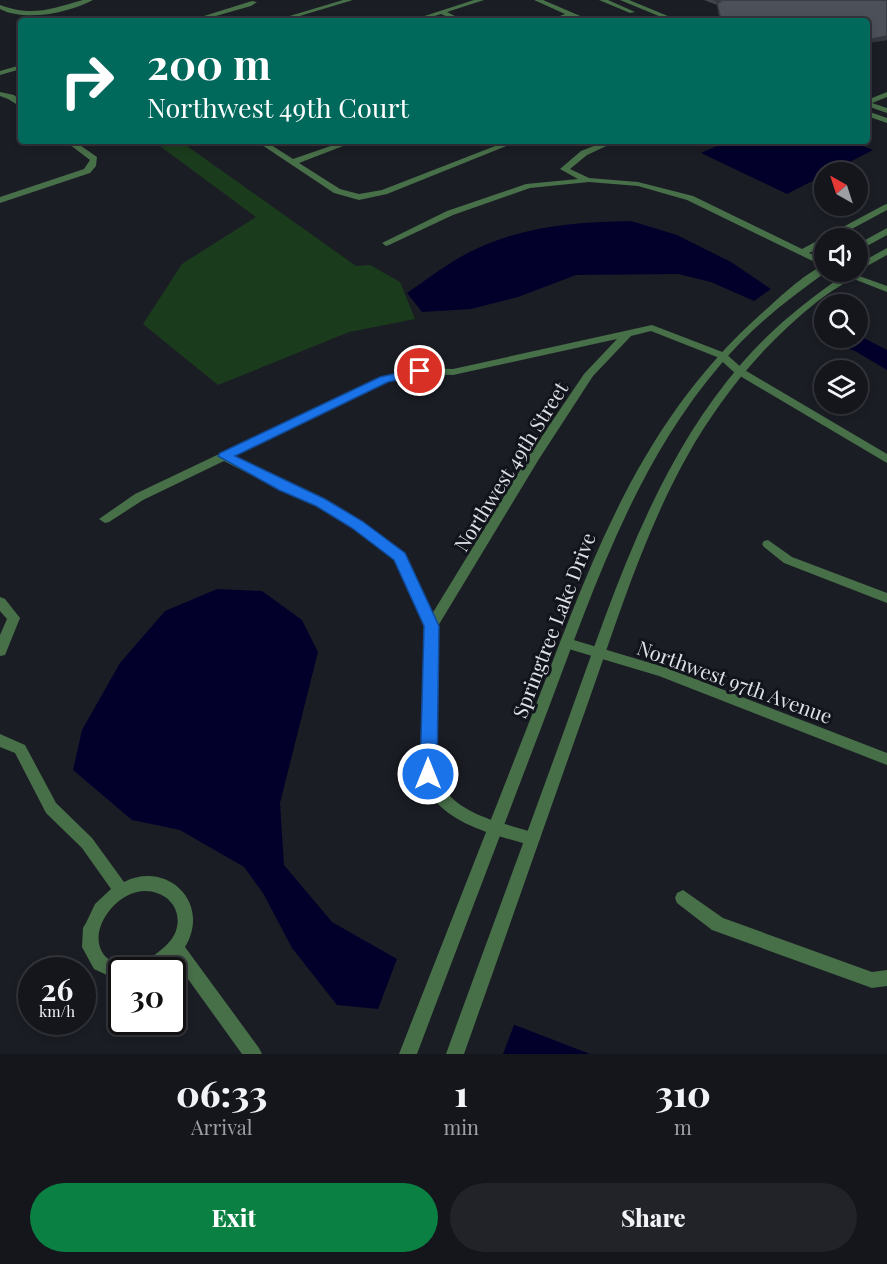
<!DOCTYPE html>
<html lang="en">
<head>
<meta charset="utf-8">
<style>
	body { margin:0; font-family:"Playfair Display",serif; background:#212329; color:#f1f3f6; height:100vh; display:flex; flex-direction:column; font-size:22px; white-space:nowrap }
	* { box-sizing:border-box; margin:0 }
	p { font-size:20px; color:#9d9fa3 }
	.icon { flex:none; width:33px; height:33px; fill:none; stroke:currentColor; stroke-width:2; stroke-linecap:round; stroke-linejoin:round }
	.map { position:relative; height:1054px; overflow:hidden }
	.details { display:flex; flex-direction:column; background:#14161c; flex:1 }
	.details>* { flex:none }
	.hud { position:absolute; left:18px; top:18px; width:852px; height:126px; border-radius:6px; box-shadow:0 3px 9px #0003,0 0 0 2px #33353b; background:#00695c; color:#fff; overflow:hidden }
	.needle { width:39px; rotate:321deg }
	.buttons { position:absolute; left:814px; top:162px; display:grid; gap:12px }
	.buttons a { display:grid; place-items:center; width:54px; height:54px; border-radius:50%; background:#14161c; box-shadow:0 3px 9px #0003,0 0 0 2px #33353b; font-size:30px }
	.speed { position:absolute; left:18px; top:957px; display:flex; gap:12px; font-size:30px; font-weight:700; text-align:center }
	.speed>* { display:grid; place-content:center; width:78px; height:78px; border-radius:50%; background:#14161c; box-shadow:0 3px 9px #0003,0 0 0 2px #33353b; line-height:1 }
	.speed small { font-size:15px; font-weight:400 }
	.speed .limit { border:3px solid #111; border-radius:9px; background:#fff; color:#111 }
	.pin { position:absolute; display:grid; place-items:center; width:51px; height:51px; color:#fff; margin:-26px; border:3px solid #fff; border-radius:50%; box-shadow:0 2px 6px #0007 }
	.me { position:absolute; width:66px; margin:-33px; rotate:0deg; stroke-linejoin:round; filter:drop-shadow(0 0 4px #0008) }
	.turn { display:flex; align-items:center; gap:21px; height:126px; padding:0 30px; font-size:27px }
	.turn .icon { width:78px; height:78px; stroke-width:2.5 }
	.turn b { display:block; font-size:42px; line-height:51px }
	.eta { display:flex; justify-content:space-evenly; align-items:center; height:102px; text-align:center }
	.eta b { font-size:36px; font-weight:800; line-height:42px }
	.button { display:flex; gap:12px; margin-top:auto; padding:12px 30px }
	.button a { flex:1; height:69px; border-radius:36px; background:#0b8043; color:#fff; font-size:24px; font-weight:800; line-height:69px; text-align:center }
	.button a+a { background:#212329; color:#f1f3f6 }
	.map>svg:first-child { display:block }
</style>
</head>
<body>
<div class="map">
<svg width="887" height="1054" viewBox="0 0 887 1054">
	<rect width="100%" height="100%" fill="#1b1d25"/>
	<path fill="#1b3c1c" d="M 153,141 L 180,141 L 356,266 L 370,265 L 400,282 L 415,319 L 349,332 L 218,385 L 143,324 L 182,264 L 256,217 Z"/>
	<path fill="#02002b" d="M 728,141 L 851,141 L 873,150 L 787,194 L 701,153 Z
		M 631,221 L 677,235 L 731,262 L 771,289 L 754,301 L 711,282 L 678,274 L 576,275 L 518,297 L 471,309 L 422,312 L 407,293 C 433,275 460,254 490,243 C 535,225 582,222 631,221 Z
		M 825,329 L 825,338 L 858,338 L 858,335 L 887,350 L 887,370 L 855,351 L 816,335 Z
		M 217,589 L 262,591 L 302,620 L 318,652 L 280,803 L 284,865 L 332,922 L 397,959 L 378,1009 L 337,1005 L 292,948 L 263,893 L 244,867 L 180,830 L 132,820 L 73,770 L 82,730 L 120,663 L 165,611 Z
		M 514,1025 L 515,1025 L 590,1054 L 503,1054 Z"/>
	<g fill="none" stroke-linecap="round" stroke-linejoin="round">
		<path fill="#476f48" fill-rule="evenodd" d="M 83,0 L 93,0 C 69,13 25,22 0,9 L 0,5 C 33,17 50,9 83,0 Z
			M 343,0 L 353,0 L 283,21 L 273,21 Z
			M 474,0 L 484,0 L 447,12 L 465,21 L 457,21 L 441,14 L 419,21 L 409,21 Z
			M 534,0 L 543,0 L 592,21 L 583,21 L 571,16 L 556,21 L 547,21 L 565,14 Z
			M 252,1 L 257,2 L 251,6 L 198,21 L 188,21 Z
			M 21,65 L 21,69 L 0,75 L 0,71 Z
			M 0,92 L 14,95 L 21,101 L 21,107 L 8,99 L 0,96 Z
			M 867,111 L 887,118 L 887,123 L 867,116 Z
			M 65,141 L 74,141 L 97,157 L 96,166 L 90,173 L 0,203 L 0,197 L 84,169 L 90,160 Z
			M 256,141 L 265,141 L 293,159 L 345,141 L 356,141 L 299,163 L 340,189 L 359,194 L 382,190 L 508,141 L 519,141 L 387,194 L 359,200 L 334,193 Z
			M 606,141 L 617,141 L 587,155 L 570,169 L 589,178 L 638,182 L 693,196 L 802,249 L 884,205 L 887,204 L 887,210 L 835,238 L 825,238 L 825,245 L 809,253 L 825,260 L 825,267 L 687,200 L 638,186 L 589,182 L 530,188 L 453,215 L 389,245 L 386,246 L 382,243 L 447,211 L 526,184 L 578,179 L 560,169 L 581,151 Z
			M 836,272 L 848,272 L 887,286 L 887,292 Z
			M 652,325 L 725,353 L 743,369 L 887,454 L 887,463 L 735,373 L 717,357 L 651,331 L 631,336 L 593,376 L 539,459 L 438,626 L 435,773 C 439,780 443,788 448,794 C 471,819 507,823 537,834 L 540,839 L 537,844 L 532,846 C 500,836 461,828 437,803 C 430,796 425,783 421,774 L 424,626 L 395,560 L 353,527 L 317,506 L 280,490 L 224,461 L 143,500 L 109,522 L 105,523 L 99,519 L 135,494 L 381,377 L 420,368 L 453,369 ZM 617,339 L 584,374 L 530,454 L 432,614 L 404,554 L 361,521 L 325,500 L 288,484 L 233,456 L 388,381 L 420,374 L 453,375 Z
			M 768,540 L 792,557 L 887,593 L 887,603 L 784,563 L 764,547 L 762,544 L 764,541 Z
			M 0,597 L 5,599 L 20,618 L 5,655 L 0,656 L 0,635 L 7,619 L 0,611 Z
			M 567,638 L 667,668 L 887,753 L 887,765 L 659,676 L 562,647 L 560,643 L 562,639 Z
			M 0,734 L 25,745 L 56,803 L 92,838 L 124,882 C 166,860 212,902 185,947 L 259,1048 L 262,1054 L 242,1054 L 175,961 L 164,970 L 140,970 C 144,957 172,950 177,927 C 182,903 159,887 137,892 C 113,897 87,932 104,955 C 109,961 121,965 128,968 L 129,970 L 122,970 L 122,982 L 94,969 L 82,947 L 83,928 L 86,923 L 95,904 L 111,889 L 82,848 L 46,813 L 15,753 L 0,747 Z
			M 683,890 L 723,918 L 872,972 L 887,970 L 887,986 L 872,988 L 712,930 L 677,903 L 675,898 L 677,893 Z"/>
		<path fill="#476f48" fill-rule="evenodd" d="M 599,0 L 608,0 L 635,12 L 630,13 Z
			M 620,0 L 629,0 L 680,21 L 671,21 Z
			M 887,92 L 887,97 L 872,103 L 887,108 L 887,113 L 867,106 L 867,100 Z
			M 887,228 L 887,235 L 858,251 L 858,244 Z
			M 887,248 L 887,255 L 858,271 L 858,264 Z
			M 825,265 L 826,272 C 788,299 751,328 721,364 C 631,469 590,600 541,728 C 500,836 458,945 417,1054 L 399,1054 C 442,944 485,835 528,725 C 590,567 636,421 770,306 C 784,293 807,272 825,265 Z
			M 848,272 L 858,272 C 846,284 830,291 818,301 C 781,330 748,365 721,403 C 657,491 625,598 589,700 C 547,818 506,936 464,1054 L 446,1054 C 485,946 525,839 564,731 C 611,602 651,468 742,363 C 773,327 809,299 848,272 Z"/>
	</g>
	<path fill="#41454d" d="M 704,0 L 887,0 L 887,40 L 867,43 L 867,21 L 720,21 L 717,5 Z"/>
	<path fill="#35383e" d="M 887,36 L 887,40 L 867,43 L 867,40 Z"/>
	<path fill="#4c5059" stroke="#35383e" stroke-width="1.5" d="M 714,0 L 887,0 L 887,36 L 867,40 L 867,21 L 721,21 L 717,3 L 720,2 Z"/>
	<path fill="#1a73e8" stroke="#114b97" stroke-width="1.5" d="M 420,368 L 425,369 L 425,374 L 388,382 L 235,456 L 325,499 L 362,521 L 405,553 L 439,626 L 437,774 L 434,779 L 428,781 L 422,779 L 420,774 L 424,626 L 394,560 L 352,528 L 316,506 L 279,490 L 218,456 L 220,453 L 380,377 Z"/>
	<g text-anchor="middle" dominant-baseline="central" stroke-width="6" stroke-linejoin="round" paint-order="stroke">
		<g font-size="20" fill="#dfe1e6" stroke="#12141c">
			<text transform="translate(510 466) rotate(-58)">Northwest 49th Street</text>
			<text transform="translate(553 625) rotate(-69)">Springtree Lake Drive</text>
			<text transform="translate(735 681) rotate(20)">Northwest 97th Avenue</text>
		</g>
	</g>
</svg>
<div class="buttons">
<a><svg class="needle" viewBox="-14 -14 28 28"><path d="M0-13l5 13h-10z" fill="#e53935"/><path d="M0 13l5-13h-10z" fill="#9d9fa3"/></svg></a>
<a><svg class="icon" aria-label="sound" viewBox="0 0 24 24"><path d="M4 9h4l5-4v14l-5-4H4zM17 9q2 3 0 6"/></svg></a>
<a><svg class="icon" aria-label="search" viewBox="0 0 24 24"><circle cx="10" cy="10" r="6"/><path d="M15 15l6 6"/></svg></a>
<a><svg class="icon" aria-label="layers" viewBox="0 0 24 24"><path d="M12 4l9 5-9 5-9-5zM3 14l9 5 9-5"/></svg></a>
</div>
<div class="speed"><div>26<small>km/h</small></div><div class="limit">30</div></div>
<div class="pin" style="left:420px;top:371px;background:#d93025"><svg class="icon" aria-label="arrive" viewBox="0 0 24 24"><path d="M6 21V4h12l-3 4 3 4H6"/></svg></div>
<svg class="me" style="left:428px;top:774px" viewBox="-20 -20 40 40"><circle r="17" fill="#1a73e8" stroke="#fff" stroke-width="3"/><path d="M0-11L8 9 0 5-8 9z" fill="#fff"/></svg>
<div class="hud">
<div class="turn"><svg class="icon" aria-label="right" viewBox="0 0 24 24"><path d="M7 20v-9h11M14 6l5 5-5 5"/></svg><div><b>200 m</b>Northwest 49th Court</div></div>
</div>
</div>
<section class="details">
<div class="eta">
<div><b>06:33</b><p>Arrival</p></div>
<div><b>1</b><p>min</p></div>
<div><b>310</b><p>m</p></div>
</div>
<div class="button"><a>Exit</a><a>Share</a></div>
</section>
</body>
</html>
